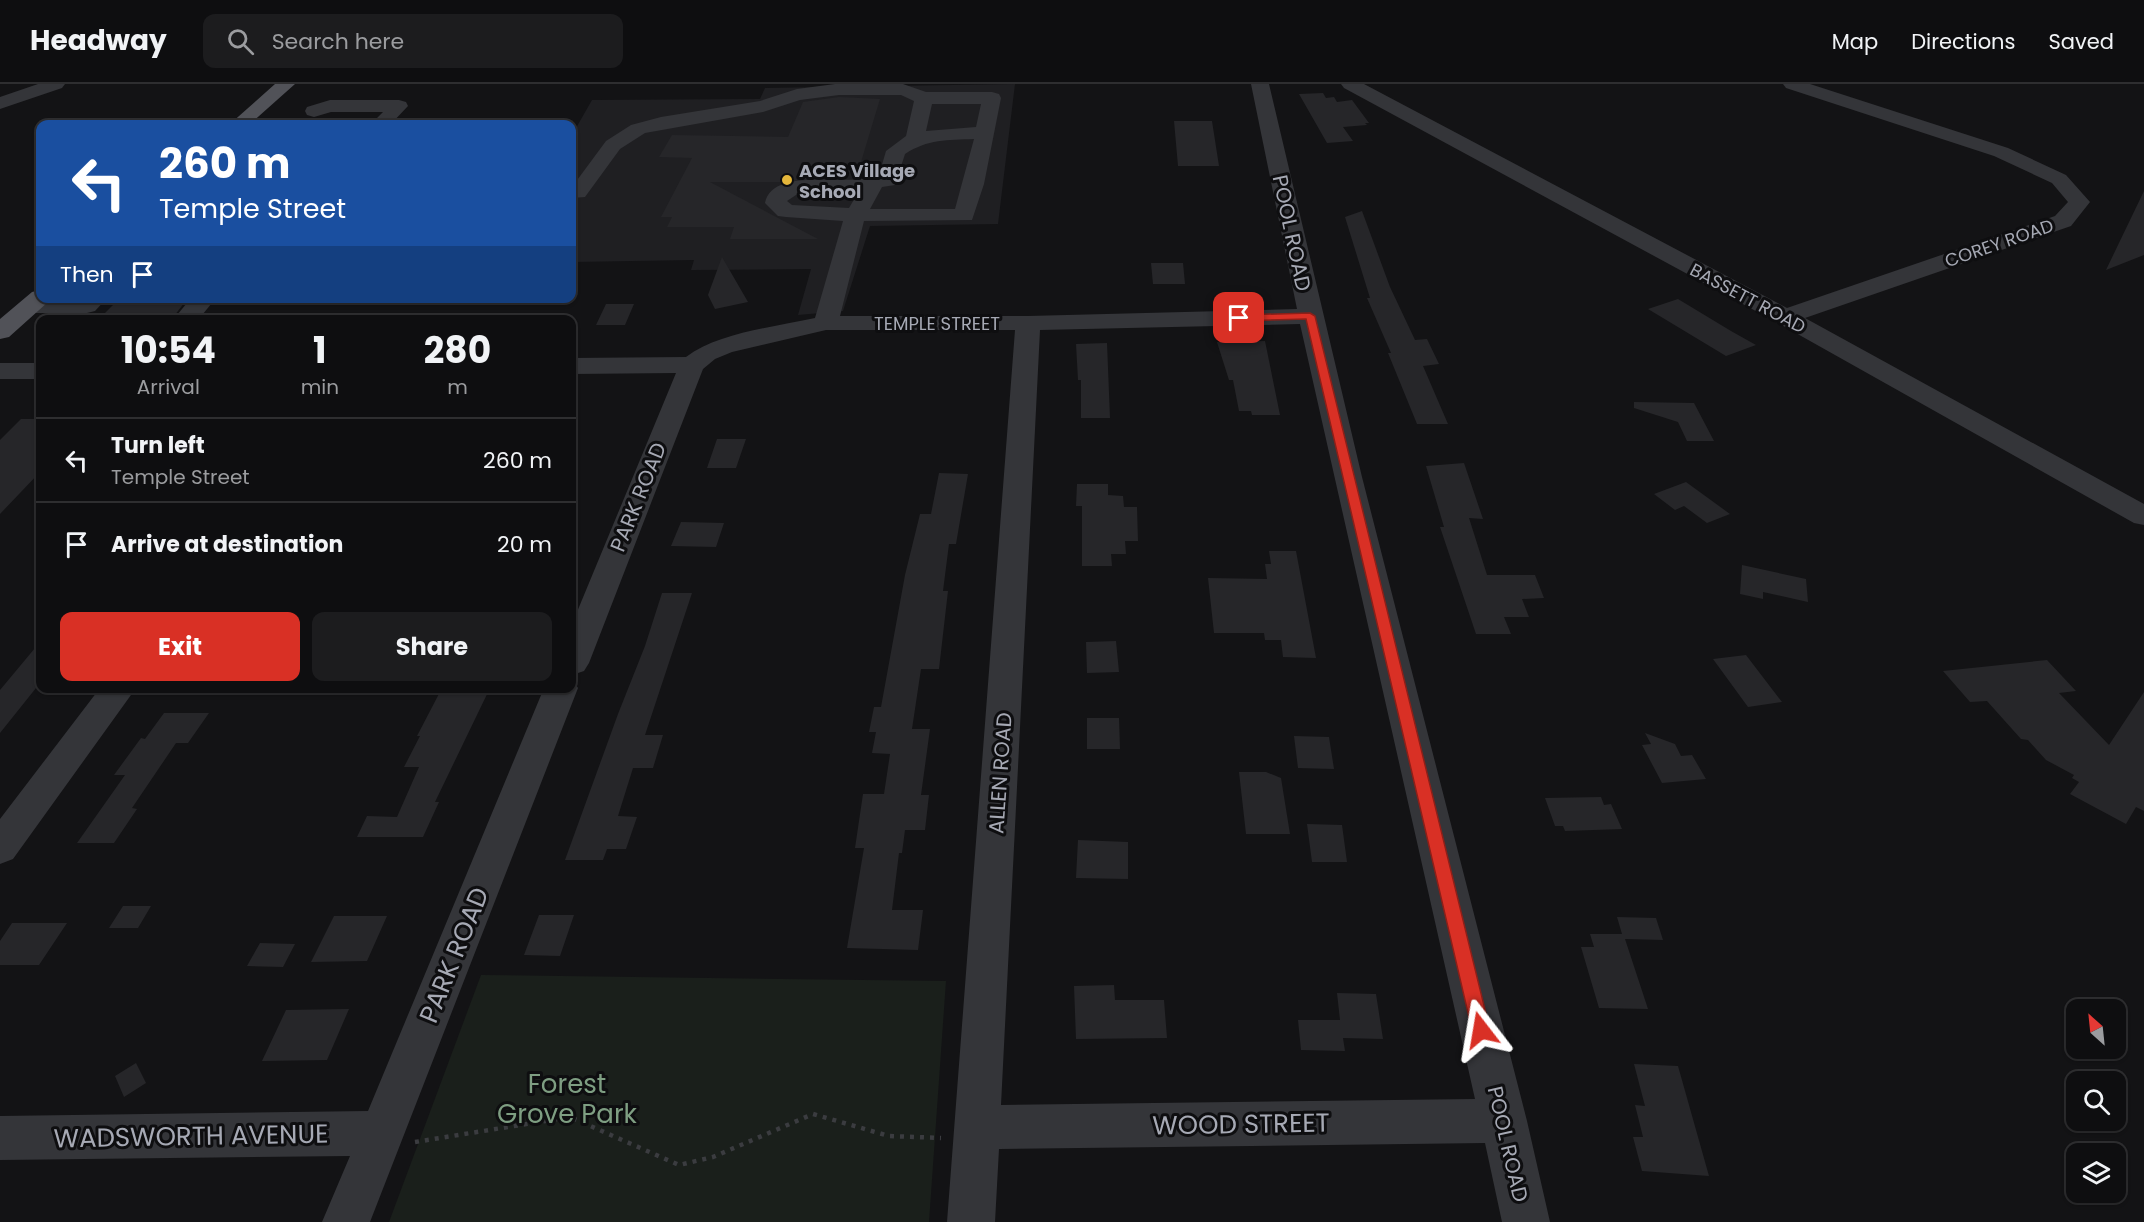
<!DOCTYPE html>
<html lang="en">
<head>
<meta charset="utf-8">
<style>
	body { margin:0; font-family:Poppins,sans-serif; background:#1c1c1e; color:#f1f3f6; height:100vh; display:flex; flex-direction:column; font-size:22px; white-space:nowrap }
	* { box-sizing:border-box; margin:0 }
	p { font-size:20px; color:#9b9c9f }
	.icon { flex:none; width:33px; height:33px; fill:none; stroke:currentColor; stroke-width:2; stroke-linecap:round; stroke-linejoin:round }
	.map { position:relative; flex:1; overflow:hidden }
	.panel { position:absolute; left:36px; top:231px; width:540px; height:378px; display:flex; flex-direction:column; background:#0e0e10; border-radius:12px; box-shadow:0 2px 4px #0004,0 0 0 2px #2e2e30 }
	.panel>* { flex:none }
	.guide { position:absolute; left:36px; top:36px; width:540px; height:183px; border-radius:12px; box-shadow:0 2px 4px #0004,0 0 0 2px #2e2e30; background:#1a4fa0; color:#fff; overflow:hidden }
	.needle { width:39px; rotate:333deg }
	.buttons { position:absolute; left:2066px; top:915px; display:grid; gap:12px }
	.buttons a { display:grid; place-items:center; width:60px; height:60px; border-radius:12px; background:#0e0e10; box-shadow:0 2px 4px #0004,0 0 0 2px #2e2e30; font-size:30px }
	.pin { position:absolute; display:grid; place-items:center; width:51px; height:51px; color:#fff; margin:-26px; border-radius:12px; box-shadow:0 3px 9px #0006 }
	.me { position:absolute; width:66px; margin:-33px; rotate:346deg; stroke-linejoin:round; filter:drop-shadow(0 0 4px #0008) }
	.turn { display:flex; align-items:center; gap:21px; height:126px; padding:0 24px; font-size:27px }
	.turn .icon { width:78px; height:78px; stroke-width:2.5 }
	.turn b { display:block; font-size:42px; line-height:51px }
	.then { display:flex; align-items:center; height:57px; padding:0 24px; background:#0003; gap:12px; font-size:22px }
	.eta { display:flex; justify-content:space-evenly; align-items:center; height:102px; text-align:center }
	.eta b { font-size:36px; font-weight:700; line-height:42px }
	.button { display:flex; gap:12px; margin-top:auto; padding:12px 24px }
	.button a { flex:1; height:69px; border-radius:12px; background:#d93025; color:#fff; font-size:24px; font-weight:700; line-height:69px; text-align:center }
	.button a+a { background:#1c1c1e; color:#f1f3f6 }
	ul { padding:0; list-style:none }
	li { display:flex; align-items:center; gap:18px; height:84px; padding:0 24px; border-top:2px solid #2e2e30 }
	li div { flex:1 }
	li b { display:block; font-size:22px }
	li em { font-style:normal }
	header { display:flex; align-items:center; gap:36px; box-sizing:border-box; height:84px; padding:0 30px; background:#0e0e10; border-bottom:2px solid #2e2e30 }
	header strong { font-size:28px }
	nav { display:flex; gap:33px; margin-inline-start:auto; font-size:21px }
	.search { width:420px; height:54px; background:#1c1c1e; display:flex; align-items:center; gap:15px; box-sizing:border-box; padding:0 21px; border-radius:12px; color:#9b9c9f; font-size:22px }
	.map>svg:first-child { display:block }
</style>
</head>
<body>
<header>
<strong>Headway</strong>
<div class="search"><svg class="icon" aria-label="search" viewBox="0 0 24 24"><circle cx="10" cy="10" r="6"/><path d="M15 15l6 6"/></svg>Search here</div>
<nav><a>Map</a><a>Directions</a><a>Saved</a></nav>
</header>
<div class="map">
<svg width="2144" height="1138" viewBox="0 0 2144 1138">
	<rect width="100%" height="100%" fill="#131315"/>
	<path fill="#1f1f22" d="M 1015,0 L 998,140 L 870,142 L 843,227 L 798,231 L 811,185 L 691,186 L 694,176 L 572,178 L 572,51 L 592,16 L 760,15 L 765,4 Z"/>
	<path fill="#1a1f1b" d="M 481,891 L 946,897 L 929,1138 L 389,1138 Z"/>
	<path fill="#262629" d="M 1323,9 L 1326,14 L 1334,13 L 1337,18 L 1352,16 L 1369,39 L 1365,39 L 1367,41 L 1343,43 L 1353,57 L 1327,59 L 1299,10 Z
		M 839,13 L 880,15 L 858,88 L 832,88 L 831,93 L 784,98 L 710,98 L 818,155 L 730,155 L 734,143 L 667,143 L 672,133 L 661,133 L 692,74 L 659,73 L 672,51 L 788,53 L 803,18 Z
		M 1174,37 L 1212,37 L 1219,82 L 1178,82 Z
		M 2144,107 L 2144,171 L 2106,186 Z
		M 1362,127 L 1390,203 L 1415,256 L 1427,255 L 1439,280 L 1423,282 L 1448,340 L 1417,340 L 1388,269 L 1391,269 L 1367,214 L 1370,214 L 1345,133 Z
		M 722,173 L 748,218 L 715,225 L 708,211 Z
		M 1151,179 L 1183,179 L 1185,200 L 1153,200 Z
		M 120,214 L 188,214 L 171,236 L 98,236 Z
		M 1678,215 L 1731,247 L 1756,261 L 1726,272 L 1648,225 Z
		M 606,220 L 634,220 L 625,241 L 596,241 Z
		M 1265,257 L 1280,331 L 1252,331 L 1251,327 L 1239,327 L 1233,296 L 1229,296 L 1217,258 Z
		M 1107,259 L 1110,334 L 1081,334 L 1081,296 L 1078,296 L 1076,260 Z
		M 1634,318 L 1694,319 L 1714,357 L 1687,357 L 1678,338 L 1634,324 Z
		M 21,335 L 40,335 L 40,388 L 0,430 L 0,356 Z
		M 717,355 L 746,355 L 736,384 L 707,384 Z
		M 1464,379 L 1483,435 L 1469,434 L 1487,491 L 1535,491 L 1544,514 L 1522,515 L 1529,533 L 1504,533 L 1511,550 L 1476,550 L 1440,443 L 1444,443 L 1426,382 Z
		M 939,389 L 968,390 L 956,460 L 949,460 L 943,507 L 948,507 L 939,585 L 921,585 L 912,645 L 930,645 L 921,711 L 929,711 L 925,746 L 905,746 L 902,769 L 899,769 L 892,826 L 923,826 L 918,866 L 847,864 L 864,764 L 855,764 L 863,710 L 884,710 L 890,670 L 872,669 L 876,648 L 869,648 L 874,623 L 881,623 L 905,491 L 920,430 L 931,430 Z
		M 1686,398 L 1730,430 L 1707,439 L 1684,422 L 1675,426 L 1654,410 Z
		M 1077,400 L 1108,400 L 1108,411 L 1123,412 L 1124,423 L 1137,423 L 1138,457 L 1125,457 L 1126,470 L 1111,470 L 1112,482 L 1082,482 L 1082,422 L 1076,422 Z
		M 681,438 L 724,439 L 716,463 L 671,462 Z
		M 1269,467 L 1296,467 L 1316,574 L 1283,573 L 1281,556 L 1265,556 L 1264,549 L 1214,549 L 1208,494 L 1267,495 L 1265,480 L 1271,480 Z
		M 1742,481 L 1806,495 L 1808,518 L 1763,508 L 1763,515 L 1740,510 Z
		M 662,509 L 692,509 L 645,651 L 663,651 L 653,684 L 633,684 L 618,732 L 637,733 L 626,765 L 607,765 L 603,776 L 565,776 L 618,630 L 645,562 Z
		M 1116,557 L 1119,588 L 1087,589 L 1086,558 Z
		M 40,558 L 40,599 L 0,649 L 0,606 Z
		M 1746,571 L 1782,618 L 1748,623 L 1713,575 Z
		M 2047,576 L 2076,607 L 2059,609 L 2109,661 L 2144,608 L 2144,727 L 2136,723 L 2126,740 L 2070,710 L 2079,698 L 2072,694 L 2074,691 L 2046,676 L 2028,656 L 2021,655 L 1987,617 L 1970,618 L 1943,587 Z
		M 442,604 L 490,604 L 435,718 L 439,718 L 423,753 L 357,753 L 367,732 L 397,733 L 419,683 L 404,683 L 420,652 L 417,652 Z
		M 164,629 L 209,629 L 188,659 L 176,659 L 132,724 L 137,725 L 114,759 L 77,759 L 125,691 L 114,691 L 141,654 L 145,655 Z
		M 1087,634 L 1119,634 L 1120,665 L 1087,665 Z
		M 1645,649 L 1675,660 L 1681,672 L 1692,671 L 1706,695 L 1662,699 L 1642,661 L 1651,660 Z
		M 1294,652 L 1329,653 L 1334,685 L 1298,684 Z
		M 1239,688 L 1266,688 L 1281,694 L 1290,750 L 1246,750 Z
		M 1601,713 L 1604,721 L 1611,720 L 1622,745 L 1565,747 L 1563,742 L 1555,742 L 1545,714 Z
		M 1307,740 L 1342,741 L 1347,778 L 1312,778 Z
		M 1078,756 L 1128,758 L 1128,795 L 1076,794 Z
		M 123,822 L 151,822 L 138,844 L 109,844 Z
		M 539,831 L 574,831 L 560,872 L 524,871 Z
		M 334,832 L 387,832 L 367,877 L 311,878 Z
		M 1617,833 L 1656,834 L 1663,856 L 1625,855 L 1648,925 L 1599,924 L 1581,863 L 1594,863 L 1590,850 L 1622,850 Z
		M 12,839 L 67,839 L 39,881 L 0,881 L 0,857 Z
		M 260,859 L 295,860 L 283,883 L 247,882 Z
		M 1114,901 L 1115,916 L 1164,916 L 1167,954 L 1076,955 L 1074,902 Z
		M 1337,909 L 1376,910 L 1383,955 L 1343,954 L 1345,967 L 1301,966 L 1298,936 L 1340,936 L 1341,945 Z
		M 349,925 L 327,976 L 262,977 L 286,926 Z
		M 136,979 L 146,999 L 124,1013 L 115,992 Z
		M 1634,980 L 1678,982 L 1709,1092 L 1642,1087 L 1633,1053 L 1643,1053 L 1635,1021 L 1645,1022 Z"/>
	<g fill="none" stroke-linecap="round" stroke-linejoin="round">
		<path stroke="#3b3c40" stroke-width="4.5" stroke-dasharray="4 6" stroke-linecap="butt" d="M 415,1058 L 570,1033 L 679,1081 L 713,1073 L 813,1030 L 889,1052 L 941,1054"/>
		<path fill="#343539" fill-rule="evenodd" d="M 38,0 L 65,0 L 62,4 L 0,25 L 0,13 Z
			M 835,0 L 903,0 L 926,8 L 992,8 L 999,10 L 1001,14 L 984,100 L 972,136 L 864,137 L 840,232 L 1028,232 L 1297,225 L 1251,0 L 1269,0 L 1362,393 L 1527,1037 L 1550,1138 L 1502,1138 L 1485,1059 L 999,1065 L 995,1138 L 947,1138 L 1015,246 L 826,246 L 732,268 L 715,275 L 703,285 L 589,579 L 584,587 L 572,591 L 572,540 L 676,289 L 572,290 L 572,274 L 686,273 C 719,248 775,243 815,234 L 843,137 L 786,133 L 778,132 L 765,119 C 771,85 838,99 862,95 C 868,94 872,91 879,91 L 886,67 L 906,52 L 914,17 L 901,11 L 839,11 L 800,16 L 763,28 L 645,49 L 620,65 L 585,113 L 572,114 L 572,103 L 606,57 L 631,41 L 661,33 L 760,17 L 797,5 ZM 932,20 L 981,20 L 976,43 L 926,47 ZM 974,55 L 955,125 L 870,125 L 882,103 L 895,101 L 905,70 C 928,55 947,56 974,55 ZM 859,107 L 849,124 L 792,121 L 787,117 L 799,109 ZM 1300,240 L 1475,1015 L 1001,1021 L 1040,246 Z
			M 1341,0 L 1364,0 L 1787,224 L 2055,132 L 2068,118 L 2052,99 L 1994,72 L 1786,4 L 1783,0 L 1810,0 L 2008,64 L 2066,91 L 2090,118 L 2071,142 L 1805,234 L 2144,420 L 2144,441 L 2134,439 L 1776,238 L 1344,4 Z
			M 330,16 L 399,16 L 406,18 L 408,22 L 391,40 L 371,40 L 383,28 L 331,28 L 314,33 L 307,31 L 305,27 L 307,23 Z
			M 107,214 L 95,227 L 87,229 L 30,229 L 22,227 L 18,222 L 22,217 L 30,215 Z
			M 191,214 L 216,214 L 198,236 L 173,236 Z
			M 0,279 L 40,279 L 40,295 L 0,295 Z
			M 572,595 L 578,604 L 370,1138 L 322,1138 L 350,1072 L 0,1076 L 0,1032 L 368,1027 L 544,604 L 572,604 Z
			M 100,604 L 136,604 L 13,775 L 0,780 L 0,735 Z"/>
		<path fill="#515258" fill-rule="evenodd" d="M 275,0 L 295,0 L 250,40 L 230,40 Z
			M 40,206 L 40,214 L 51,214 L 48,218 L 9,253 L 0,255 L 0,235 L 32,208 Z"/>
	</g>
	<path fill="#d93025" stroke="#8d1f18" stroke-width="1.5" d="M 1310,229 L 1315,232 L 1490,946 L 1488,951 L 1481,954 L 1475,951 L 1472,946 L 1306,235 L 1239,237 L 1234,234 L 1239,231 Z"/>
	<circle fill="#e4b63b" stroke="#0e0e10" stroke-width="2" cx="787" cy="96" r="6"/>
	<g text-anchor="middle" dominant-baseline="central" stroke-width="6" stroke-linejoin="round" paint-order="stroke">
		<g font-size="18" font-weight="bold" fill="#a6a9b4" stroke="#0e0e10" text-anchor="start">
			<text x="799" y="86">ACES Village<tspan x="799" dy="21">School</tspan></text>
		</g>
		<g font-size="18" fill="#a6a9b4" stroke="#0e0e10">
			<text transform="translate(1999 159) rotate(-19)">COREY ROAD</text>
			<text transform="translate(1748 214) rotate(28)">BASSETT ROAD</text>
			<text x="937" y="239">TEMPLE STREET</text>
		</g>
		<g font-size="21" fill="#a6a9b4" stroke="#0e0e10">
			<text transform="translate(1292 149) rotate(78)">POOL ROAD</text>
			<text transform="translate(638 413) rotate(-68)">PARK ROAD</text>
			<text transform="translate(1000 689) rotate(-86)">ALLEN ROAD</text>
			<text transform="translate(1508 1060) rotate(77)">POOL ROAD</text>
		</g>
		<g font-size="26" fill="#a6a9b4" stroke="#0e0e10">
			<text transform="translate(454 871) rotate(-68)">PARK ROAD</text>
			<text transform="translate(1241 1040) rotate(-1)">WOOD STREET</text>
			<text transform="translate(191 1052) rotate(-1)">WADSWORTH AVENUE</text>
		</g>
		<g font-size="26" fill="#7e9e82" stroke="#0e0e10">
			<text x="567" y="1000">Forest<tspan x="567" dy="30">Grove Park</tspan></text>
		</g>
	</g>
</svg>
<div class="buttons">
<a><svg class="needle" viewBox="-14 -14 28 28"><path d="M0-13l5 13h-10z" fill="#e53935"/><path d="M0 13l5-13h-10z" fill="#9b9c9f"/></svg></a>
<a><svg class="icon" aria-label="search" viewBox="0 0 24 24"><circle cx="10" cy="10" r="6"/><path d="M15 15l6 6"/></svg></a>
<a><svg class="icon" aria-label="layers" viewBox="0 0 24 24"><path d="M12 4l9 5-9 5-9-5zM3 14l9 5 9-5"/></svg></a>
</div>
<div class="pin" style="left:1239px;top:234px;background:#d93025"><svg class="icon" aria-label="arrive" viewBox="0 0 24 24"><path d="M6 21V4h12l-3 4 3 4H6"/></svg></div>
<svg class="me" style="left:1481px;top:946px" viewBox="-20 -20 40 40"><path d="M0-17L14 15 0 8-14 15z" fill="#d93025" stroke="#fff" stroke-width="4"/></svg>
<div class="guide">
<div class="turn"><svg class="icon" aria-label="left" viewBox="0 0 24 24"><path d="M17 20v-9H6M10 6l-5 5 5 5"/></svg><div><b>260 m</b>Temple Street</div></div>
<div class="then">Then<svg class="icon" aria-label="arrive" viewBox="0 0 24 24"><path d="M6 21V4h12l-3 4 3 4H6"/></svg></div>
</div>
<section class="panel">
<div class="eta">
<div><b>10:54</b><p>Arrival</p></div>
<div><b>1</b><p>min</p></div>
<div><b>280</b><p>m</p></div>
</div>
<ul>
<li><svg class="icon" aria-label="left" viewBox="0 0 24 24"><path d="M17 20v-9H6M10 6l-5 5 5 5"/></svg><div><b>Turn left</b><p>Temple Street</p></div><em>260 m</em></li>
<li><svg class="icon" aria-label="arrive" viewBox="0 0 24 24"><path d="M6 21V4h12l-3 4 3 4H6"/></svg><div><b>Arrive at destination</b></div><em>20 m</em></li>
</ul>
<div class="button"><a>Exit</a><a>Share</a></div>
</section>
</div>
</body>
</html>
